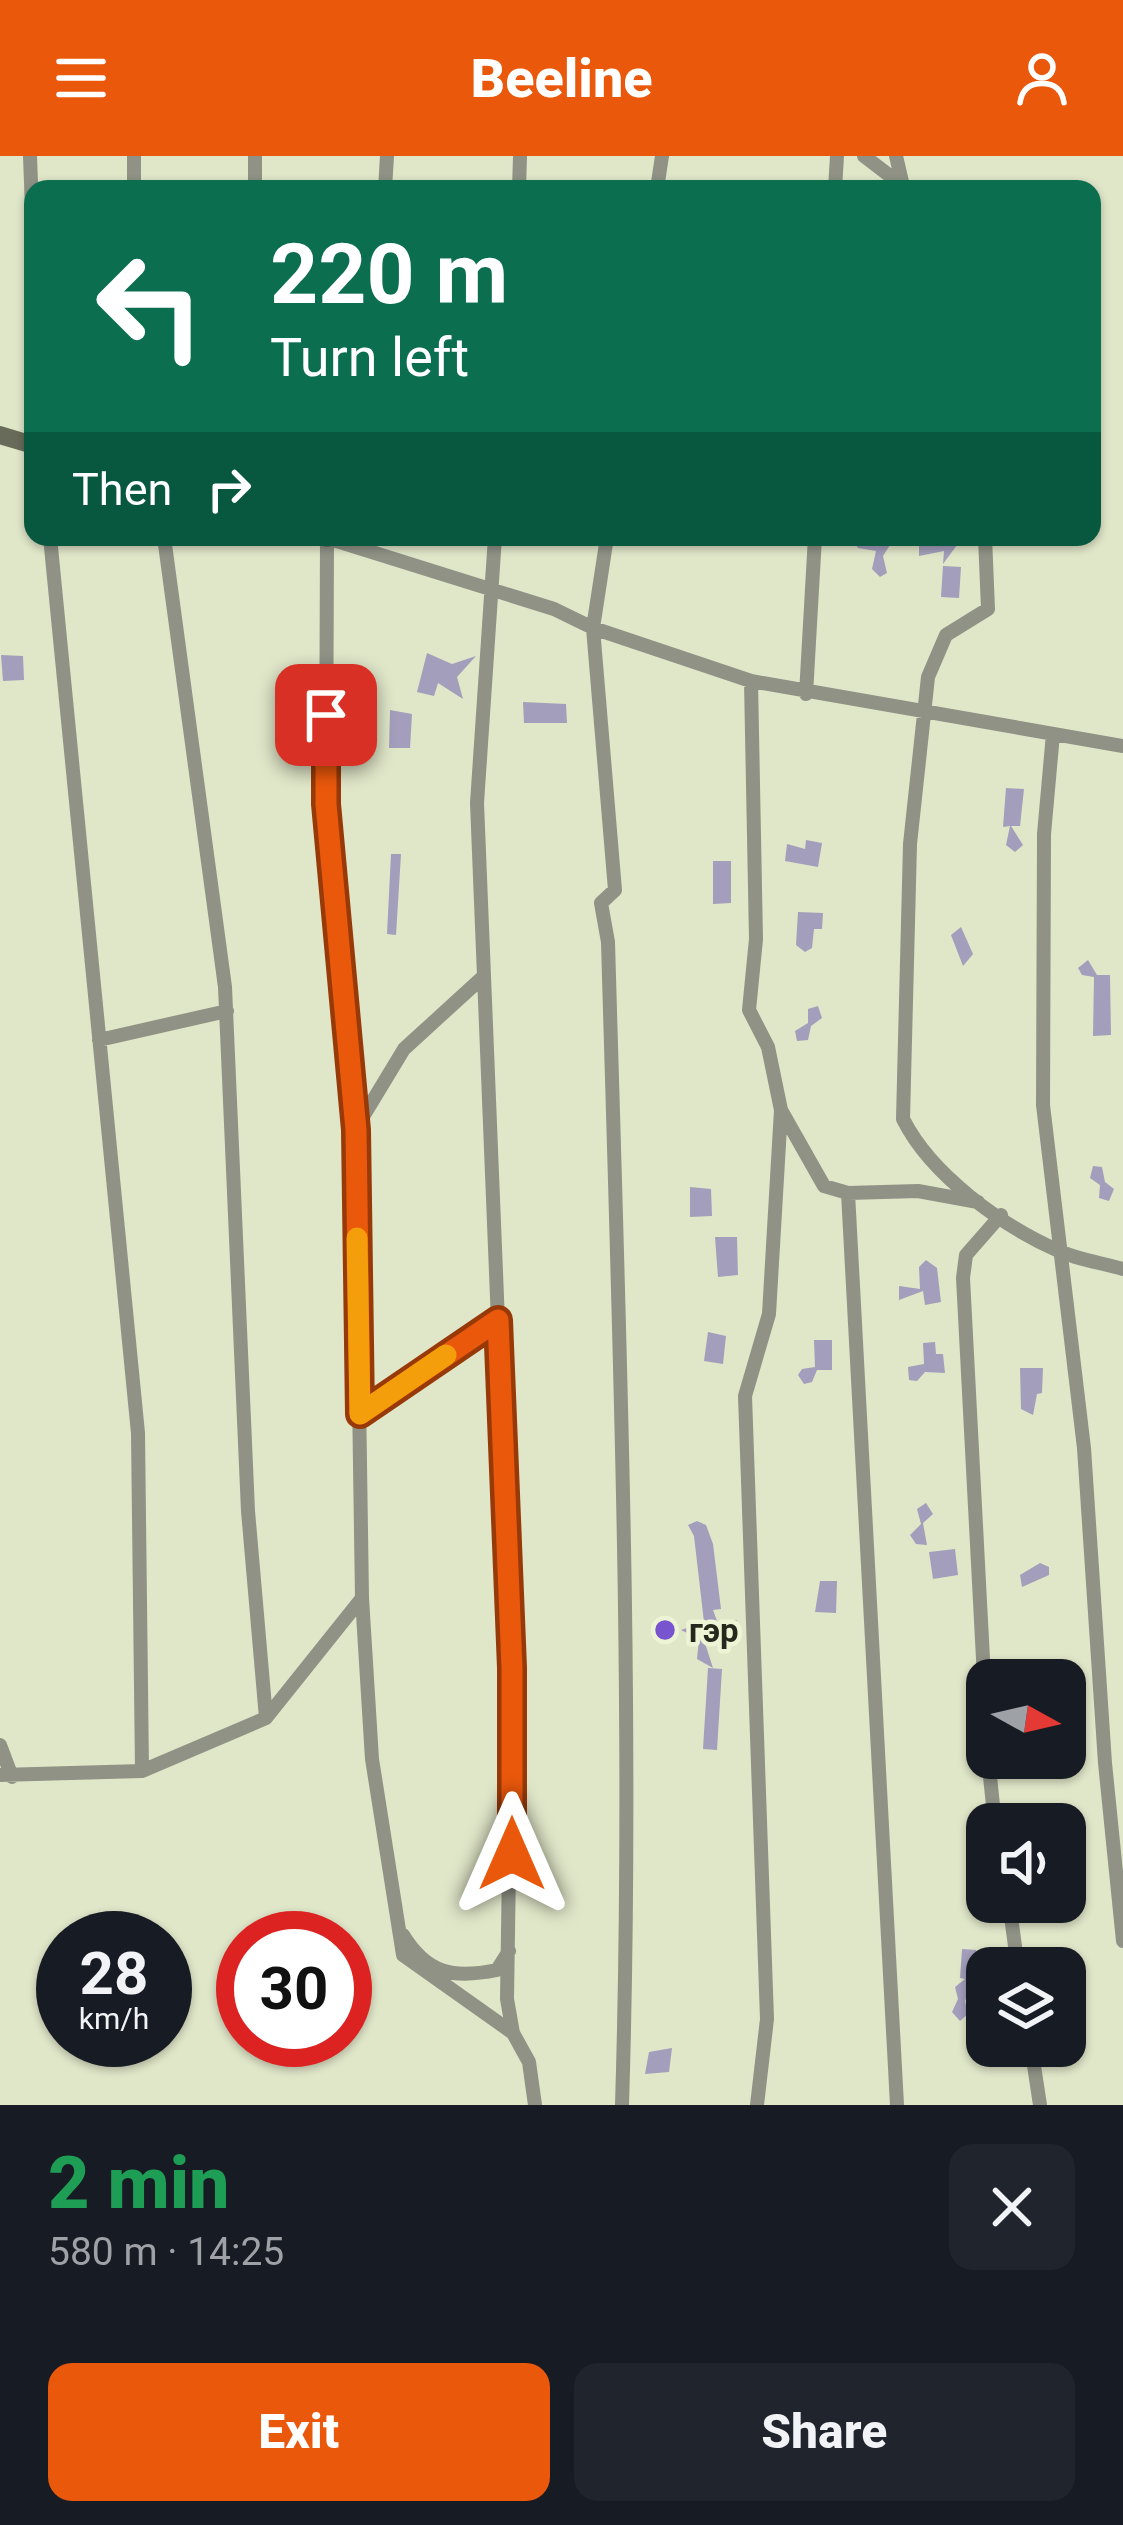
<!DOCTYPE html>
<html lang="en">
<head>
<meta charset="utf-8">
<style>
	body { margin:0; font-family:Roboto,sans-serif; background:#20242c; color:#f1f3f6; height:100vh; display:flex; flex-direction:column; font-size:45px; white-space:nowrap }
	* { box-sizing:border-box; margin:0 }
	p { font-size:39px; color:#9ea1a6 }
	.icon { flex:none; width:66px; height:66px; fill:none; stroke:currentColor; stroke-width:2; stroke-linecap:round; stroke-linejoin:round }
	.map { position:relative; height:1949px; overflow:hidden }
	.panel { display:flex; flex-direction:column; background:#171b24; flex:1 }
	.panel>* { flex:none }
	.hud { position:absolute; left:24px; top:24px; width:1077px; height:366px; border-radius:24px; box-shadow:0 3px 9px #0004; background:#0b6e4f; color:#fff; overflow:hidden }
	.needle { width:78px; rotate:98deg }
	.controls { position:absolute; left:966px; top:1503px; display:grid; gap:24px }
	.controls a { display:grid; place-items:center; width:120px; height:120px; border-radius:24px; background:#171b24; box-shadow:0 3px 9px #0004; font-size:60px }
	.speed { position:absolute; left:36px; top:1755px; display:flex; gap:24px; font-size:60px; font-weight:700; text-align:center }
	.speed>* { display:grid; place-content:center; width:156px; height:156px; border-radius:50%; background:#171b24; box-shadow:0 3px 9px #0004; line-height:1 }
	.speed small { font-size:30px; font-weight:400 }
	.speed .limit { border:18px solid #d22; background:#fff; color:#111 }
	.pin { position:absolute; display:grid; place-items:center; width:102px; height:102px; color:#fff; margin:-51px; border-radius:24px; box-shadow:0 6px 18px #0006 }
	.me { position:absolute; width:132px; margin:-66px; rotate:0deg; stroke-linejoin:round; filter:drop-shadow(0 0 9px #0008) }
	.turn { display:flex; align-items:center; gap:42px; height:252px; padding:0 48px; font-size:54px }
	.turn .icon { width:156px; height:156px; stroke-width:2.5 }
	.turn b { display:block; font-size:84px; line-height:102px }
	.then { display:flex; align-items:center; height:114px; padding:0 48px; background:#0003; gap:24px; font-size:45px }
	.round { display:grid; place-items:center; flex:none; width:126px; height:126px; border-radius:24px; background:#20242c }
	.head { display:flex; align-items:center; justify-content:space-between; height:204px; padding:0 48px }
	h1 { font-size:72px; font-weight:800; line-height:90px; color:#1e9e55 }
	.button { display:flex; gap:24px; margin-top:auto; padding:24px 48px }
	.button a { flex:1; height:138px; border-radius:24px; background:#ea580c; color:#fff; font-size:48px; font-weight:800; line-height:138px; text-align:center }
	.button a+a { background:#20242c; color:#f1f3f6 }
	header { display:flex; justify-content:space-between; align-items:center; height:156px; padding:0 48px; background:#ea580c; color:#fff; font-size:54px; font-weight:800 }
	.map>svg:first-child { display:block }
</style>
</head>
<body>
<header><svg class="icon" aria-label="menu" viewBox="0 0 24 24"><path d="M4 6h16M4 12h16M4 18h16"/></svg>Beeline<svg class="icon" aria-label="person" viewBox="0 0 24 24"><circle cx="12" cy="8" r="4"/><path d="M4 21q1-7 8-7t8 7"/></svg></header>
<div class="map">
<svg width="1123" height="1949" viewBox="0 0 1123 1949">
	<rect width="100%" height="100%" fill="#e0e6c8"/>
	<path fill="#a39ebb" d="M 849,381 L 895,381 L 883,400 L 887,417 L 880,421 L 872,413 L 876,395 L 858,392 Z
		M 942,381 L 956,381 L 957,389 L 943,408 L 944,395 L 919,400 L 919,385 L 935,387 Z
		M 943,410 L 961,411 L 959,442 L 941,441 Z
		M 427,497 L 452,508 L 476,500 L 457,521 L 463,543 L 438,527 L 434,540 L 417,536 Z
		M 1,499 L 23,500 L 24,524 L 3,525 Z
		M 523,546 L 566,548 L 567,567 L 524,567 Z
		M 390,554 L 412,558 L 410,592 L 389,592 Z
		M 1006,632 L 1024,633 L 1020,670 L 1011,670 L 1023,689 L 1015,696 L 1006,689 L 1010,670 L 1003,671 Z
		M 806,684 L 822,687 L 818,711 L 785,705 L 787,688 L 805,693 Z
		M 391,698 L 401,698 L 396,779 L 387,778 Z
		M 713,705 L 731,705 L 731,747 L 713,748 Z
		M 798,756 L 823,757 L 822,773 L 814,773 L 812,792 L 805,796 L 796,789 Z
		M 961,771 L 973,798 L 963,810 L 951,779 Z
		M 1088,804 L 1097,819 L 1110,819 L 1111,879 L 1093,880 L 1094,821 L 1082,819 L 1078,812 Z
		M 818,850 L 822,862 L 811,870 L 808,884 L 797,885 L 795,875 L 808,867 L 808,853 Z
		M 1093,1010 L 1102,1011 L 1105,1026 L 1114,1033 L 1109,1045 L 1099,1042 L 1100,1029 L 1090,1022 Z
		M 690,1031 L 711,1033 L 712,1060 L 690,1061 Z
		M 715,1081 L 737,1081 L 738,1119 L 718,1121 Z
		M 926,1104 L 937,1112 L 941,1146 L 925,1149 L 923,1135 L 899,1144 L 899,1130 L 920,1133 L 919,1111 Z
		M 708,1176 L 726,1180 L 723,1208 L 704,1205 Z
		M 814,1184 L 832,1184 L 832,1214 L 817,1214 L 812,1226 L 804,1228 L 798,1219 L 802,1213 L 815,1211 Z
		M 935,1186 L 936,1198 L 943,1198 L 945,1217 L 925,1216 L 917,1225 L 909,1224 L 908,1211 L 924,1208 L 923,1187 Z
		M 1020,1212 L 1043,1212 L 1042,1237 L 1037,1238 L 1033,1259 L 1021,1253 Z
		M 926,1347 L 933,1358 L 923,1367 L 927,1389 L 916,1388 L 910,1379 L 921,1368 L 917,1353 Z
		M 697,1365 L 706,1369 L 713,1388 L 721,1453 L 713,1454 L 717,1465 L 738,1464 L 703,1481 L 713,1512 L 697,1503 L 699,1483 L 681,1474 L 704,1466 L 694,1380 L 688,1369 Z
		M 955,1393 L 958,1419 L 933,1423 L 929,1396 Z
		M 1040,1407 L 1049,1411 L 1049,1419 L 1022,1431 L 1020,1419 Z
		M 820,1425 L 837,1425 L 836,1457 L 815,1456 Z
		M 708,1512 L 722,1513 L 717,1594 L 703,1593 Z
		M 1069,1554 L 1083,1555 L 1081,1589 L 1067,1588 Z
		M 962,1793 L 976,1794 L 975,1823 L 965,1845 L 968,1858 L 960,1865 L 952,1856 L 958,1843 L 955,1831 L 965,1823 L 960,1822 Z
		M 672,1892 L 669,1916 L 645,1918 L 649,1896 Z"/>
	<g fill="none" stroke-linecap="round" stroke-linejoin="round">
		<path stroke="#8f9285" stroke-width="14" d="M 30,0 L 33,81
			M 134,0 L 134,33
			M 864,0 L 907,33
			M 896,0 L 903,30
			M 255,33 L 255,0
			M 385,33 L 387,0
			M 519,33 L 520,0
			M 657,33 L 662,0
			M 835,33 L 837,0
			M 50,381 L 138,1277 L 142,1615
			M 164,381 L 225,831 L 248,1355 L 266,1562
			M 495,381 L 477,647 L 512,1512 L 507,1843 L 513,1877
			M 607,381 L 593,472 L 615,734 L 601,747 L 608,786 C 619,1173 634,1562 622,1949
			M 985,381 L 988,453 L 946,479 L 928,521 L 910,688 L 903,963 C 931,1019 1002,1070 1059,1095 C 1079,1104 1103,1107 1123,1113
			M 751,525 L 756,783 L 749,854 L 768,891 L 781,954 L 824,1030 L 848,1037 L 918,1035 L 978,1046
			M 806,538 L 815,381
			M 1053,578 L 1044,678 L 1043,949 L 1084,1292 L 1105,1607 L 1123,1785
			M 99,884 L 227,855
			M 355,974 L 404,893 L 484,820
			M 848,1037 L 897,1949
			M 360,1258 L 498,1164
			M 987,1579 L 963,1122 L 966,1099 L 1001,1059
			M 0,1589 L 12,1621
			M 988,1602 L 995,1668
			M 0,1619 L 142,1615 L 266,1562 L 362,1442
			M 1009,1746 L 1018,1812
			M 403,1779 C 427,1818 453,1823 497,1814 L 509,1795
			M 1031,1890 L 1040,1949
			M 535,1949 L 529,1906 L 513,1877 L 403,1799 L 372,1603 L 362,1442 L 355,974 L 326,648 L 327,382 L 554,453 L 593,472 L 751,525 L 1123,590
			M 757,1949 L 767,1863 L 745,1240 L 769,1158 L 781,954"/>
		<path stroke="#686b59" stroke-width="18" d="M 0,279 L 33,289
			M 325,381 L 327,382"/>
	</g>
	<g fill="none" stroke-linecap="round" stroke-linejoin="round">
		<g stroke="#983908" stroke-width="30">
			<path id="route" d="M 326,559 L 326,648 L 356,974 L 360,1258 L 498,1164 L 512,1512 L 512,1698"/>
		</g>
		<use href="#route" stroke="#ea580c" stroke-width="21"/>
		<path stroke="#f59e0b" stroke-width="21" d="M 357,1082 L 360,1258 L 446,1199"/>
	</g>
	<circle fill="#7854ce" stroke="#edf4d5" stroke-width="4.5" cx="665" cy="1474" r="12"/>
	<g text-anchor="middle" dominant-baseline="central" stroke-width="9" stroke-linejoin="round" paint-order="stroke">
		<g font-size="33" font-weight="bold" fill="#26281d" stroke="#edf4d5" text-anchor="start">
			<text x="689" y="1474">гэр</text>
		</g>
	</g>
</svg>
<div class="controls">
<a><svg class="needle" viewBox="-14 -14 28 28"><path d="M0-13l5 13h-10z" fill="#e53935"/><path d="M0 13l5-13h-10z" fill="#9ea1a6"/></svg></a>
<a><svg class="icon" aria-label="sound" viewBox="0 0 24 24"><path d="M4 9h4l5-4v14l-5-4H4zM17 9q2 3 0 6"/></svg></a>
<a><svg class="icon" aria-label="layers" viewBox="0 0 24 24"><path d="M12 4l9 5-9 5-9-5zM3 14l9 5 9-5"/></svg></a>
</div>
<div class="speed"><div>28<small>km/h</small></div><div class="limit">30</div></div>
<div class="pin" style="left:326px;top:559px;background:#d93025"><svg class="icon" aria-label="arrive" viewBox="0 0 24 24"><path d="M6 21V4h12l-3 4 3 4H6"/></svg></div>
<svg class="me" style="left:512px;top:1698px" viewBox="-20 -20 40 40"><path d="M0-17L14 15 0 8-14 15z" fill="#ea580c" stroke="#fff" stroke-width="4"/></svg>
<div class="hud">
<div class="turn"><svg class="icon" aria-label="left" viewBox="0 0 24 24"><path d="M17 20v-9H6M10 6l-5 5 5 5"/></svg><div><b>220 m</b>Turn left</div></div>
<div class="then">Then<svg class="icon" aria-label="right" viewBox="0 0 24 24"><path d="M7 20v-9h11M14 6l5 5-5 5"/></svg></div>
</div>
</div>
<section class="panel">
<div class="head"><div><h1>2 min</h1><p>580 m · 14:25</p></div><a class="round"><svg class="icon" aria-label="close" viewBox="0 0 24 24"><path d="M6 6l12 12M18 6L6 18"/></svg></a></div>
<div class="button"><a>Exit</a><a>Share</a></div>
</section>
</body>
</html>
